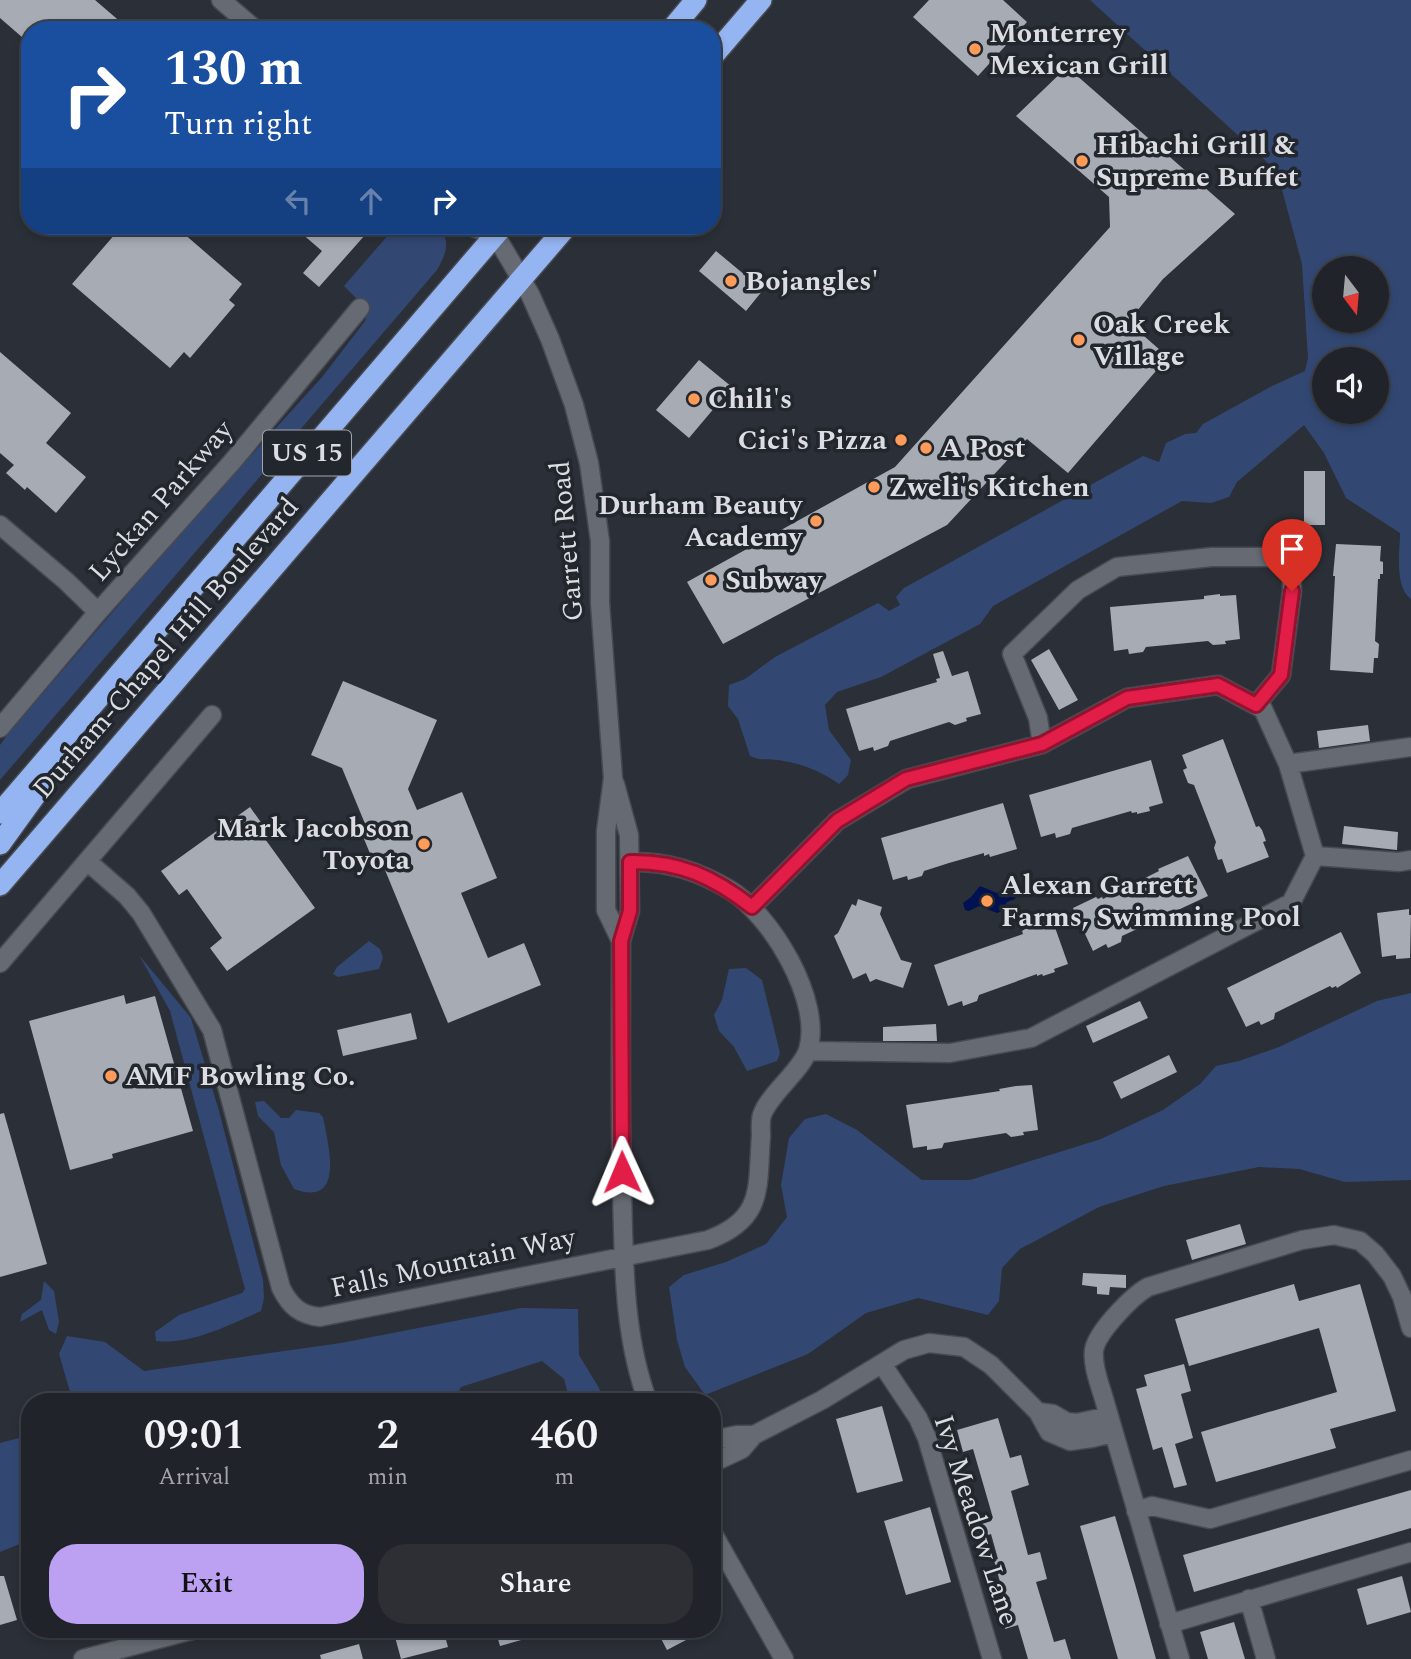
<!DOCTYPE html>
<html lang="en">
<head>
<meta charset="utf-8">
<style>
	body { margin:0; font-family:Spectral,serif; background:#2d2f35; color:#f1f3f6; height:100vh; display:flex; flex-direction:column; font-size:26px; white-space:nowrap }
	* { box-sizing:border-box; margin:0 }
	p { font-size:23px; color:#a2a4a8 }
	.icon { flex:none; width:38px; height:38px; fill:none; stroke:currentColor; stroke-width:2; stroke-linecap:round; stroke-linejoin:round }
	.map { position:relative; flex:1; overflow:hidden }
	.side { position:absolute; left:21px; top:1393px; width:700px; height:245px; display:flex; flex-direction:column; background:#202329; border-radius:28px; box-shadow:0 4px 10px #0003,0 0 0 2px #3d4046 }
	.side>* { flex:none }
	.hud { position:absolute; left:21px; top:21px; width:700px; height:214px; border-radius:28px; box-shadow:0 4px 10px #0003,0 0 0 2px #3d4046; background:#1a4fa0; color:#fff; overflow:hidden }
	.needle { width:46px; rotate:164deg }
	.controls { position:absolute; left:1312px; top:256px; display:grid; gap:14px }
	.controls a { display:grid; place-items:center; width:77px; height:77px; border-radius:50%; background:#202329; box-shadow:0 4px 10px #0003,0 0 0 2px #3d4046; font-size:35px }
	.pin { position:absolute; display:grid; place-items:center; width:60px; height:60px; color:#fff; margin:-72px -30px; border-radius:50% 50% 50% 0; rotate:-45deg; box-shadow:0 0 7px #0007 }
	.pin .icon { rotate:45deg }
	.me { position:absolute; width:77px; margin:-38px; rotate:359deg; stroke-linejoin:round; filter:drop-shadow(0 0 5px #0008) }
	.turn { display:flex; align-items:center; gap:24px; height:147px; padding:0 28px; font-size:32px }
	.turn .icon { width:91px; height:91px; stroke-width:2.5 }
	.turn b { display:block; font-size:49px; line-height:60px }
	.lanes { display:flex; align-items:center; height:66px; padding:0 28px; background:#0003; justify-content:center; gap:35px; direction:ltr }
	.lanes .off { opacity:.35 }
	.eta { display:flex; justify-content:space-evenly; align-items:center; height:119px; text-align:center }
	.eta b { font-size:42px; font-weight:600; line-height:49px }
	.button { display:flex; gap:14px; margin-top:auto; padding:14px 28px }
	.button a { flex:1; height:80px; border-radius:28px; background:#bca0f2; color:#111; font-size:28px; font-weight:600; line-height:80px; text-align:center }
	.button a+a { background:#2d2f35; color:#f1f3f6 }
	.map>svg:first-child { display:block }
</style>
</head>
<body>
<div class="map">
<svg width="1411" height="1659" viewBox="0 0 1411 1659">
	<rect width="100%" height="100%" fill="#2b2f37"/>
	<path fill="#324873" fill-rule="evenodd" d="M 1090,0 L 1411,0 L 1411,599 C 1394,587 1400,551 1400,533 L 1346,498 L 1324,453 L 1304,425 L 1237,482 L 1229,497 L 1211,503 L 1182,501 L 993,606 L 980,624 L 881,677 L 837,692 L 825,705 L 829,730 L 851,760 L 848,775 L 839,784 C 822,772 804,764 783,761 C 769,758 764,762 750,756 L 738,719 L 728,706 L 729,685 L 745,679 L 775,657 L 878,603 L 889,611 L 900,605 L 896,597 L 904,588 L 1143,456 L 1159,462 L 1166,443 L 1185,434 L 1196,433 L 1203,424 L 1272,386 L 1305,371 L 1308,358 L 1302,264 L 1277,171 ZM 1325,268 L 1377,268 L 1377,320 L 1325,320 ZM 1325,359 L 1377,359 L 1377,411 L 1325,411 Z
		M 396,226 L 439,226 C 451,242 446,254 437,270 L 0,780 L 0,745 L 8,734 L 171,544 L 323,376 L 365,321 L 368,310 L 344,286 Z
		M 369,941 L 380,949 L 383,958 L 379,969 L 338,977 L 333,974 L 337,967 Z
		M 139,955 L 191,1018 L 219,1111 L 263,1280 L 264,1298 L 261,1311 C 229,1325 191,1345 156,1341 L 155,1332 L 179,1315 L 242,1293 L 245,1289 L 170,1011 Z
		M 746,968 L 762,980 L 780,1053 L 777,1061 L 747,1071 L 734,1047 L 719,1031 L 714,1015 L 722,1000 L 729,969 Z
		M 1411,993 L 1411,1180 L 1345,1182 L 1299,1169 L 1259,1167 L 1164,1186 L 1099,1207 L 1020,1249 L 1002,1268 L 999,1301 L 988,1315 L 918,1298 L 866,1313 L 808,1354 L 705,1395 L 685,1367 L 677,1340 L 669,1287 L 684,1275 L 726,1262 L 766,1244 L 787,1217 L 781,1185 L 789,1138 L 805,1119 L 826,1114 L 857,1130 L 922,1180 L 970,1180 L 1101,1139 L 1163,1110 L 1200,1084 L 1216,1066 L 1239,1061 L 1279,1047 L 1377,1001 Z
		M 264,1101 L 281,1118 L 289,1118 L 296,1110 L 319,1113 L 323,1117 C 328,1144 346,1208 294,1189 L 281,1165 L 274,1132 L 258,1116 L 255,1102 Z
		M 44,1281 L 54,1291 L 59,1322 L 56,1334 L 49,1330 L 42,1310 L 20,1322 L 22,1314 L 41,1300 Z
		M 521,1308 L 578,1309 L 579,1355 L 599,1388 L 604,1402 L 570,1402 L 564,1379 L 542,1361 L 461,1387 L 454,1402 L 73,1402 L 59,1354 L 67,1336 L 105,1342 L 144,1371 L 341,1343 Z
		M 30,1435 L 30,1540 L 0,1552 L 0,1443 Z"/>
	<path fill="#001253" d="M 980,886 L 997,893 L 1011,887 L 1015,889 L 1017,894 L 1015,899 L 1007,902 L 1002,911 L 997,913 L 979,906 L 969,911 L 965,910 L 963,903 L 971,897 Z"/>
	<path fill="#a6abb4" d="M 0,0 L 95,0 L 130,30 L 30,30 L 30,44 L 0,18 Z
		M 929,0 L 1003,0 L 1027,22 L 978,76 L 913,17 Z
		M 1067,67 L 1235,214 L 1163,279 L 1128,322 L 1168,357 L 1068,473 L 1027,439 L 947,525 L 723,644 L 687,582 L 895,467 L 1110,227 L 1109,197 L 1016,116 Z
		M 122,226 L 175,226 L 242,284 L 229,300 L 235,305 L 190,358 L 184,352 L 170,368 L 72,284 Z
		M 293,226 L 373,226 L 319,287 L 303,273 L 322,251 Z
		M 716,251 L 763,290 L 746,311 L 699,271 Z
		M 0,352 L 71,413 L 46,443 L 86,477 L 56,513 L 27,487 L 25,490 L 6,473 L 14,465 L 0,453 Z
		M 699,360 L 732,387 L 689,438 L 656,410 Z
		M 1304,471 L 1325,471 L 1325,525 L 1304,525 Z
		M 1336,544 L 1381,546 L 1380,561 L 1383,562 L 1383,574 L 1380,574 L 1380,579 L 1378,579 L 1375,641 L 1379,644 L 1378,658 L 1374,658 L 1373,673 L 1330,670 L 1335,576 L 1333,576 Z
		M 1220,594 L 1220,596 L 1236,595 L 1240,639 L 1225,641 L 1226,644 L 1213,645 L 1208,641 L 1146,647 L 1143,652 L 1129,654 L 1128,649 L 1114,651 L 1110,607 L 1204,599 L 1204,596 Z
		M 1049,649 L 1078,700 L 1059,710 L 1031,660 Z
		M 943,651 L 952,676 L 968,671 L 981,714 L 966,718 L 967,721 L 955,725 L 949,722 L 890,741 L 888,746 L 874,751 L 873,747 L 859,751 L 846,709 L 937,682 L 936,679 L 940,678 L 933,654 Z
		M 343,681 L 437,720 L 408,789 L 417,810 L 462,792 L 497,878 L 461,893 L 488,958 L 524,943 L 541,985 L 448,1023 L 378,853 L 371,856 L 362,834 L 368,831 L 342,768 L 311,755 Z
		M 1368,725 L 1370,741 L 1319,748 L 1317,731 Z
		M 1223,739 L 1256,827 L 1259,826 L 1262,830 L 1266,841 L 1263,842 L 1269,857 L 1227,873 L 1222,859 L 1218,860 L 1214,848 L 1216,842 L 1194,785 L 1188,783 L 1183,770 L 1187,768 L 1182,755 Z
		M 1151,760 L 1163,803 L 1149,807 L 1150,811 L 1137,814 L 1137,812 L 1132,813 L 1131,811 L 1072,828 L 1070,834 L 1056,838 L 1055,833 L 1041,837 L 1029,795 Z
		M 1003,803 L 1017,849 L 990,857 L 989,854 L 984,856 L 984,853 L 949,863 L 924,871 L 922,876 L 908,880 L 907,876 L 893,880 L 881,838 Z
		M 250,807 L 265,828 L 260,832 L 315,908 L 227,971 L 210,948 L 222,938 L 187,889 L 179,895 L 161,871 Z
		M 1344,826 L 1398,832 L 1397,850 L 1342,844 Z
		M 1188,856 L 1208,896 L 1122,936 L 1121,942 L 1108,948 L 1106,944 L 1093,951 L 1073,908 L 1096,897 L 1098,899 L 1102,897 L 1103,899 L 1159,871 L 1158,869 Z
		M 858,899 L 882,907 L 880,914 L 901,960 L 912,963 L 903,988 L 876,979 L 870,982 L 866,973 L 853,979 L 834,936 L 838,933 L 852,904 L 856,906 Z
		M 1409,909 L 1409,915 L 1411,915 L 1410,958 L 1396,959 L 1396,955 L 1382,957 L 1377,913 Z
		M 1052,919 L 1068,964 L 1054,969 L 1055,972 L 1043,976 L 1042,974 L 1037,976 L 1037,974 L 979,995 L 977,1001 L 963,1006 L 962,1001 L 948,1006 L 934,965 L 1023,934 L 1022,931 L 1025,929 Z
		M 1341,932 L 1361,973 L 1337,988 L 1336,986 L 1332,988 L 1330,986 L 1275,1013 L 1274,1019 L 1261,1025 L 1259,1021 L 1246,1027 L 1227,988 Z
		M 124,995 L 126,1004 L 155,996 L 193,1131 L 112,1154 L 113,1158 L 70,1170 L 29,1021 Z
		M 1140,1001 L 1148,1018 L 1093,1043 L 1086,1026 Z
		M 411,1013 L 417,1039 L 343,1056 L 337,1030 Z
		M 936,1024 L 937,1041 L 883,1041 L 883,1027 Z
		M 1169,1055 L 1177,1072 L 1121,1099 L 1113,1082 Z
		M 1032,1085 L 1038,1130 L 1023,1132 L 1024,1135 L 1011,1137 L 1006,1133 L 944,1143 L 942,1148 L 927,1150 L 927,1146 L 913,1148 L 906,1105 L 1000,1091 L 999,1089 L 1016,1086 Z
		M 4,1113 L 47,1264 L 0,1277 L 0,1114 Z
		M 1240,1224 L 1246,1244 L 1192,1260 L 1186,1240 Z
		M 1083,1273 L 1126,1275 L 1126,1288 L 1110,1287 L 1109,1295 L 1097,1294 L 1097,1287 L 1082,1285 Z
		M 1294,1284 L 1299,1301 L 1360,1284 L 1396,1411 L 1330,1429 L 1336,1448 L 1216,1482 L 1201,1432 L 1337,1392 L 1319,1328 L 1189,1366 L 1175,1319 Z
		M 1184,1364 L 1191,1391 L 1181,1394 L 1193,1438 L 1175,1444 L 1187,1485 L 1174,1488 L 1162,1447 L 1153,1450 L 1136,1389 L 1147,1386 L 1144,1375 Z
		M 882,1406 L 903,1481 L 857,1493 L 836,1419 Z
		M 998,1418 L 1010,1458 L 1021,1455 L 1029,1485 L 1011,1491 L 1028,1555 L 1040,1552 L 1047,1579 L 1036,1582 L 1054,1642 L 1065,1639 L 1071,1659 L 1028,1659 L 1018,1625 L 1005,1629 L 1001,1613 L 1008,1611 L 994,1560 L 998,1559 L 991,1534 L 978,1538 L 974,1523 L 993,1518 L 973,1449 L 963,1452 L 957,1430 Z
		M 1411,1490 L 1411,1528 L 1194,1592 L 1183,1555 Z
		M 930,1507 L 951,1582 L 906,1595 L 884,1521 Z
		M 1115,1516 L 1135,1584 L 1156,1659 L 1118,1659 L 1080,1526 Z
		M 0,1576 L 4,1576 L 17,1620 L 0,1625 Z
		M 1402,1576 L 1411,1612 L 1367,1625 L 1357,1589 Z
		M 1234,1622 L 1245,1659 L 1208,1659 L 1200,1632 Z
		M 424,1629 L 443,1629 L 448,1647 L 401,1659 L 395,1637 Z
		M 495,1629 L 545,1629 L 546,1633 L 500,1646 Z
		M 656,1629 L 683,1629 L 688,1639 L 667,1650 Z
		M 359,1644 L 363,1659 L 321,1659 L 320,1655 Z"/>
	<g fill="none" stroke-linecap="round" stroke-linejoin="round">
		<g stroke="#484a51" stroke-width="21">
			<path id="minor" d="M 221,0 L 256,30
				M 470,226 L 495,235
				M 490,226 L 530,294 L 550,339 L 574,405 L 589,463 L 600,541 L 600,603 L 613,778 L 606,831 L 606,910 L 621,941
				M 0,525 L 66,581 L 98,612
				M 0,728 L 98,612 L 232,462 L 360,308
				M 1042,744 L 1038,718 L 1012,654 L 1078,590 L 1117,567 L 1212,557 L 1291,557 L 1292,591 L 1281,675 L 1256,705
				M 1288,764 L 1411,747
				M 615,784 L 629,835 L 630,911 L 621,941 C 621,1025 620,1108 622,1191 C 624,1262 623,1335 648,1402
				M 87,861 L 127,896 L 141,913 L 212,1030 L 281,1288 C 290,1306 300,1315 320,1317 L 708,1240 C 765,1219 757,1187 761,1136 C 761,1130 760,1121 762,1115 C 769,1094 802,1070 808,1050 C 823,1001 771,915 730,890 C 698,871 667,861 630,862
				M 752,907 L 837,821 L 907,779 L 1042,744 L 1127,698 L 1218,685 L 1263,709 L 1288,764 L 1315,856 L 1399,862 L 1411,860
				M 0,963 L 212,715
				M 808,1051 L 950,1053 L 1031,1038 L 1291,903 L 1315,856
				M 882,1364 L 918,1418 L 927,1438 L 992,1659
				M 1038,1412 L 1053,1414 L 1067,1422 L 1077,1423 L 1109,1416
				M 712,1440 L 737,1435 L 754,1435
				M 712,1463 L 742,1449 L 754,1435 L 822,1400 L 904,1350 L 929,1343 L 964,1347 L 991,1365 L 1038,1412 L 1049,1432 L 1070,1441 L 1092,1438 L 1113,1433
				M 1136,1511 L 1152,1506 L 1210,1519 L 1411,1460
				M 712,1532 L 784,1659
				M 1249,1599 L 1266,1659
				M 1169,1624 L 1411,1552
				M 83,1659 L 196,1629
				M 1180,1659 L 1104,1399 C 1100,1385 1092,1366 1094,1350 C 1097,1332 1132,1296 1148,1287 L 1302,1240 L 1334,1235 L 1360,1241 L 1375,1254 L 1392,1276 L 1402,1297 L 1411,1328"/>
		</g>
		<g stroke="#484a51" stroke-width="24">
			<path id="highway" d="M 671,30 L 696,0
				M 712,57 L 761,0
				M 0,813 L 503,226
				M 0,844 L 62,758
				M 0,885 L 567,226"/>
		</g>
		<use href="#minor" stroke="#666b73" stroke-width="18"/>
		<use href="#highway" stroke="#95b5f2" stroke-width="21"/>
	</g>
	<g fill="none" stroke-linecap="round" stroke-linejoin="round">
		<g stroke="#92132f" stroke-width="18">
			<path id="route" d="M 622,1172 L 621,941 L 630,911 L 630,862 C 679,861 714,877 752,907 L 837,821 L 906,779 L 1042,744 L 1127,698 L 1218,685 L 1256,705 L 1281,675 L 1292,591"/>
		</g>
		<use href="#route" stroke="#e11d48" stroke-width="12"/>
	</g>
	<g fill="#fe9b59" stroke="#22262d" stroke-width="2.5">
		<circle cx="975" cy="49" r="7"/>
		<circle cx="1082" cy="161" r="7"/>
		<circle cx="731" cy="281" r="7"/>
		<circle cx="1079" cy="340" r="7"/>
		<circle cx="694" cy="399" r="7"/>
		<circle cx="901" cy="440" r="7"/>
		<circle cx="926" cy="448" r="7"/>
		<circle cx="874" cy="487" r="7"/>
		<circle cx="816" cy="521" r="7"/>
		<circle cx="711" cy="580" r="7"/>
		<circle cx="424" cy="844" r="7"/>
		<circle cx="987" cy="901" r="7"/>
		<circle cx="111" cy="1076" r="7"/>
	</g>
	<g text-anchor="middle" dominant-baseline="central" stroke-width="7" stroke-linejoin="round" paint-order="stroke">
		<rect fill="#22262d" stroke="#a4a6ac" stroke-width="2" x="263" y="430.5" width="88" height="45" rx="5"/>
		<g font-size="26" font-weight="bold" fill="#dbdde2">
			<text x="307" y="453">US 15</text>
		</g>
		<g font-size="28" font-weight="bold" fill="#dbdde2" stroke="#22262d" text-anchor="start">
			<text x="989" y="33">Monterrey<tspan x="989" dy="32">Mexican Grill</tspan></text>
			<text x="1096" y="145">Hibachi Grill &amp;<tspan x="1096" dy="32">Supreme Buffet</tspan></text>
			<text x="745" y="281">Bojangles'</text>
			<text x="1093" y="324">Oak Creek<tspan x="1093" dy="32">Village</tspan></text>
			<text x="708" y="399">Chili's</text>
			<text x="887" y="440" text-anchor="end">Cici's Pizza</text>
			<text x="940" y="448">A Post</text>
			<text x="888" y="487">Zweli's Kitchen</text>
			<text x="802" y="505" text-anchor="end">Durham Beauty<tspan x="802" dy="32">Academy</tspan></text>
			<text x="725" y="580">Subway</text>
			<text x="410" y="828" text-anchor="end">Mark Jacobson<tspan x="410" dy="32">Toyota</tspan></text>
			<text x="1001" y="885">Alexan Garrett<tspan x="1001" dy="32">Farms, Swimming Pool</tspan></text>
			<text x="125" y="1076">AMF Bowling Co.</text>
		</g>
		<g font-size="28" fill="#dbdde2" stroke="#22262d">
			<text transform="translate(161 501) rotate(-49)">Lyckan Parkway</text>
			<text transform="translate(567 541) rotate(-95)">Garrett Road</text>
			<text transform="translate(166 648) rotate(-49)">Durham-Chapel Hill Boulevard</text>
			<text transform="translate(453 1263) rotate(-12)">Falls Mountain Way</text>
			<text transform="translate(976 1520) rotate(72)">Ivy Meadow Lane</text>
		</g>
	</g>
</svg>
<div class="controls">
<a><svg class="needle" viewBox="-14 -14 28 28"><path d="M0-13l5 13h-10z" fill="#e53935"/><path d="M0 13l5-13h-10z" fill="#a2a4a8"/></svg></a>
<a><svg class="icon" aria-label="sound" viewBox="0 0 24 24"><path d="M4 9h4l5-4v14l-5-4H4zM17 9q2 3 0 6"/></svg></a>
</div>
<div class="pin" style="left:1292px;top:591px;background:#d93025"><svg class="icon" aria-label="arrive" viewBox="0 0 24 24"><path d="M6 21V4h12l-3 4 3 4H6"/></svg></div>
<svg class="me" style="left:622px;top:1172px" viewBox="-20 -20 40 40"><path d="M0-17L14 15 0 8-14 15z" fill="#e11d48" stroke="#fff" stroke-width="4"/></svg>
<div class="hud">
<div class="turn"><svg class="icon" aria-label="right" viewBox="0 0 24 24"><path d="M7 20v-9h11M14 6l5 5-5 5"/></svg><div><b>130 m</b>Turn right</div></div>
<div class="lanes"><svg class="icon off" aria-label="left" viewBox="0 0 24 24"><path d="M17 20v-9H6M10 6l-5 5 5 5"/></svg><svg class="icon off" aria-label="ahead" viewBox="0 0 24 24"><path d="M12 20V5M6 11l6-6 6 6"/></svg><svg class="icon" aria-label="right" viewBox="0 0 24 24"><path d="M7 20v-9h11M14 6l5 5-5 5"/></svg></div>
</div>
<section class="side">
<div class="eta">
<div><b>09:01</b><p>Arrival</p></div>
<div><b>2</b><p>min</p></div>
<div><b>460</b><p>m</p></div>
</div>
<div class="button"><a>Exit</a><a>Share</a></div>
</section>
</div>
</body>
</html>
